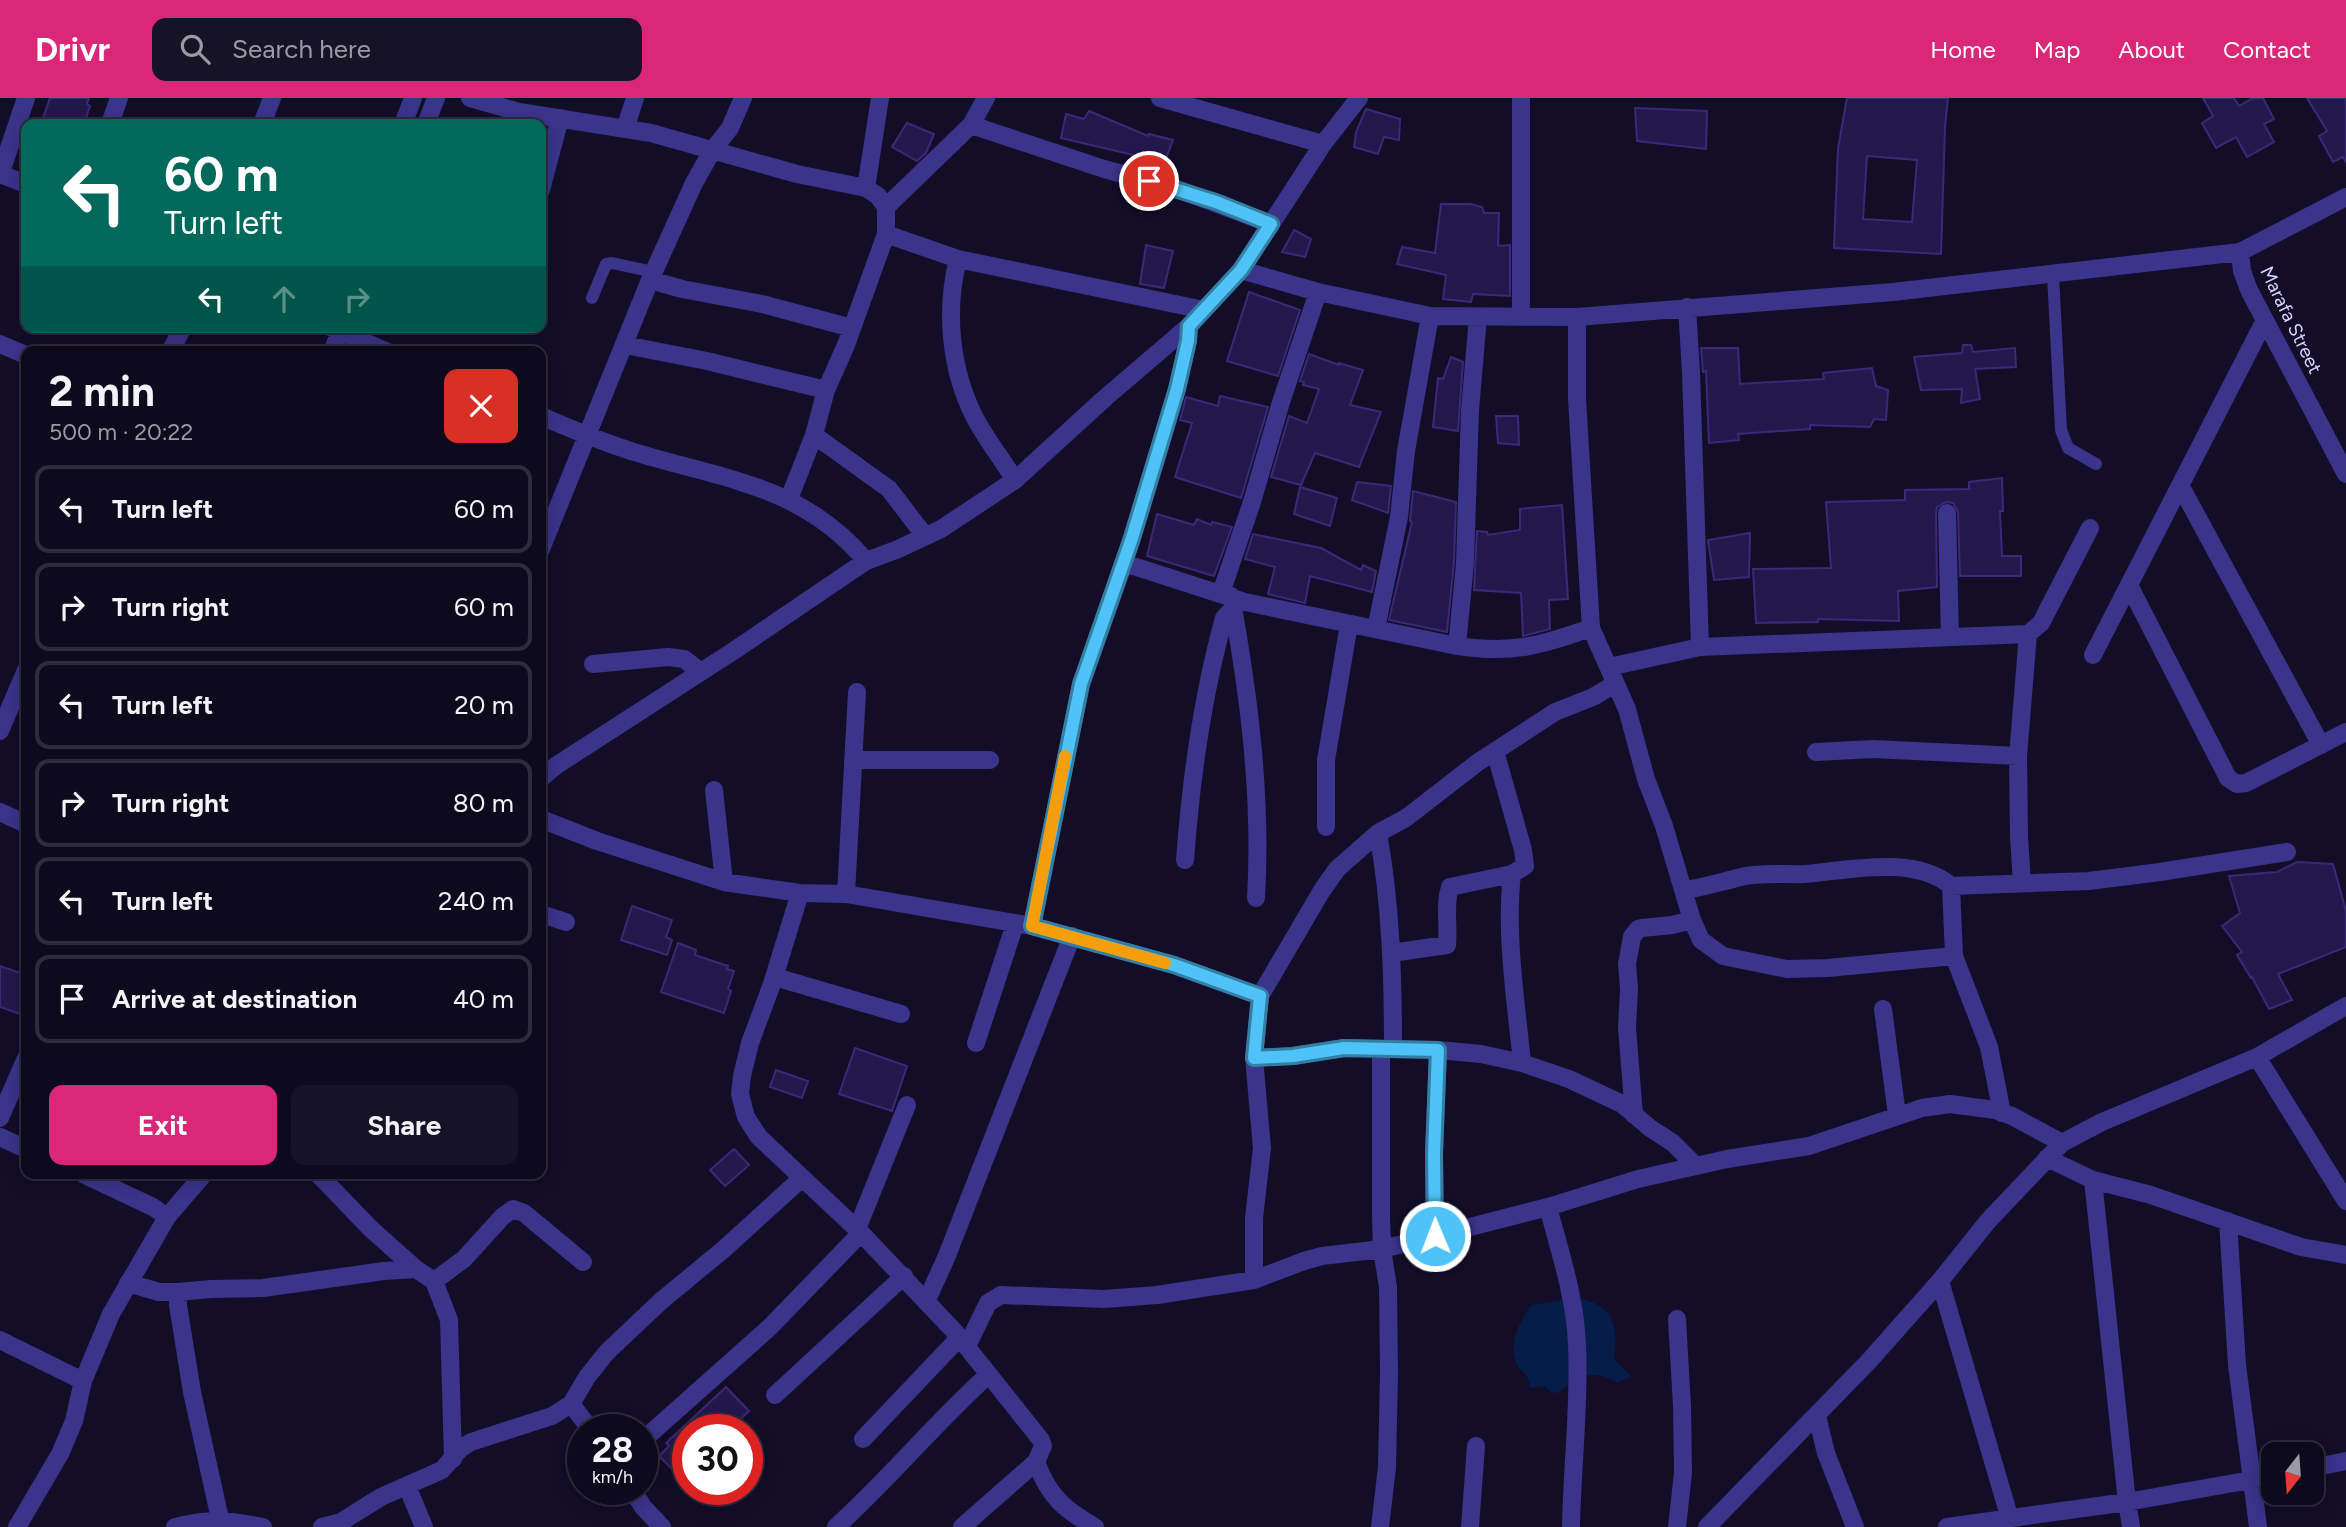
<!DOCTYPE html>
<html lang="en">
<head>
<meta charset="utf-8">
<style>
	body { margin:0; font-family:Figtree,sans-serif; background:#171327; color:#f1f3f6; height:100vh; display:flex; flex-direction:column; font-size:26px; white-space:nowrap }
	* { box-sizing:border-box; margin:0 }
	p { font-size:23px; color:#9b9aa4 }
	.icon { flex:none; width:38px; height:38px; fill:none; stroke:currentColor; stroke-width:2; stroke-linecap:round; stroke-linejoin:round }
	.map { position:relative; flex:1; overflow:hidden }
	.details { position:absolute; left:21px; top:248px; width:525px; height:833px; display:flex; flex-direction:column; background:#0e0a1e; border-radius:14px; box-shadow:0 4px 18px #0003,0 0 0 2px #2e2b3c }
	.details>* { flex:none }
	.guide { position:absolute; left:21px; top:21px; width:525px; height:214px; border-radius:14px; box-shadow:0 4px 18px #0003,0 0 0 2px #2e2b3c; background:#00695c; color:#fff; overflow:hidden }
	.needle { width:46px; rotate:197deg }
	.tools { position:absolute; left:2261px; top:1344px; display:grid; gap:14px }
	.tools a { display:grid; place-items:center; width:63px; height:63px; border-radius:14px; background:#0e0a1e; box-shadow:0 4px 18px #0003,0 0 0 2px #2e2b3c; font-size:35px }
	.speed { position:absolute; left:567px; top:1316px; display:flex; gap:14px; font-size:35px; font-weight:700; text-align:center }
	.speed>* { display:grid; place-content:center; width:91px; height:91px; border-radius:50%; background:#0e0a1e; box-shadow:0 4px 18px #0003,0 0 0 2px #2e2b3c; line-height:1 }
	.speed small { font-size:18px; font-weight:400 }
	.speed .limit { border:10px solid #d22; background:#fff; color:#111 }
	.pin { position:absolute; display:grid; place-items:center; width:60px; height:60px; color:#fff; margin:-30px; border:4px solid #fff; border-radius:50%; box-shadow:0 2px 7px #0007 }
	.me { position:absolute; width:77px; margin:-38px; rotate:359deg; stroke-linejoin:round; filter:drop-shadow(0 0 5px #0008) }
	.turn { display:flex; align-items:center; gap:24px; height:147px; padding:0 28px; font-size:32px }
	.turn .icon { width:91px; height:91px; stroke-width:2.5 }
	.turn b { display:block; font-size:49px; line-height:60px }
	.lanes { display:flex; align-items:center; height:66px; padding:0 28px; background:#0003; justify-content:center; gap:35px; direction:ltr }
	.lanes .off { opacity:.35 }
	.round { display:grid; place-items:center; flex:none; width:74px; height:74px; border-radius:14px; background:#171327 }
	.summary { display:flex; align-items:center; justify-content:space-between; height:119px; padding:0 28px }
	h1 { font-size:42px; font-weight:700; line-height:52px }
	.primary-button { display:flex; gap:14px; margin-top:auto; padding:14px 28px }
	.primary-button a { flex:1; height:80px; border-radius:14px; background:#db2777; color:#fff; font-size:28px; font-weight:700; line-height:80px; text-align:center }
	.primary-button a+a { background:#171327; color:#f1f3f6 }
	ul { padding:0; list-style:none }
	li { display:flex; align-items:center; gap:21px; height:88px; margin:0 14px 10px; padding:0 14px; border:4px solid #2e2b3c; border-radius:14px }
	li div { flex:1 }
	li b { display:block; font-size:26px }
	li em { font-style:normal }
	header { display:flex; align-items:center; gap:42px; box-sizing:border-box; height:98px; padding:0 35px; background:#db2777; color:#fff }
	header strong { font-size:33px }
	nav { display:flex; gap:38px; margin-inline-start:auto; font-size:24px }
	.search { width:490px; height:63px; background:#171327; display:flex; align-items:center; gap:18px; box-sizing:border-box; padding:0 24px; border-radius:14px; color:#9b9aa4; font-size:26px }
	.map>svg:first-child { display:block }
</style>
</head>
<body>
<header>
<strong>Drivr</strong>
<div class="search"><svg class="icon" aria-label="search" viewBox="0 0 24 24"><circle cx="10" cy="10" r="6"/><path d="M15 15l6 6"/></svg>Search here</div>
<nav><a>Home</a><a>Map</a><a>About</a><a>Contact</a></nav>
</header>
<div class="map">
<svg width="2346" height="1429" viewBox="0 0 2346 1429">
	<rect width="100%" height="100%" fill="#130d28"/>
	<path fill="#061c49" d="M 1576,1200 C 1613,1206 1619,1226 1614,1261 L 1631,1278 L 1618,1285 C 1605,1276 1588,1274 1574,1282 C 1567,1286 1562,1295 1554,1295 C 1550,1294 1548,1291 1545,1288 L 1530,1290 C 1528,1273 1523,1278 1517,1266 C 1507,1246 1520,1224 1531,1207 Z"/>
	<path fill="#23184b" stroke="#3a2879" stroke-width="2" fill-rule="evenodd" d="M 50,0 L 89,0 L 87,6 L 90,8 L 84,26 L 41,26 Z
		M 1847,0 L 1948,0 L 1945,29 L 1941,156 L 1834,150 L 1838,50 ZM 1867,58 L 1917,62 L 1912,124 L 1863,121 Z
		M 2203,0 L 2234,0 L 2239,8 L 2253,0 L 2263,0 L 2274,21 L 2264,26 L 2274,44 L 2247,59 L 2236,39 L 2216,50 L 2202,25 L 2213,18 Z
		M 2307,0 L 2346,0 L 2346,64 L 2343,59 L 2333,64 L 2319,38 L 2327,33 Z
		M 1635,10 L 1707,13 L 1706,51 L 1637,43 Z
		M 1366,11 L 1400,21 L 1399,42 L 1384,39 L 1378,56 L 1354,49 L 1356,34 Z
		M 1089,13 L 1148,38 L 1149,36 L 1173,42 L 1162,71 L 1140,65 L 1142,59 L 1061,40 L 1066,16 L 1084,21 Z
		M 907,25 L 934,36 L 926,55 L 917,63 L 892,49 Z
		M 1441,106 L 1471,106 L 1482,109 L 1484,115 L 1499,115 L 1498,148 L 1510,147 L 1510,198 L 1473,196 L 1471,204 L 1443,201 L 1446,177 L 1397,166 L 1402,149 L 1435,155 Z
		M 1294,132 L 1311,141 L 1305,159 L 1282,154 Z
		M 1146,147 L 1173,153 L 1164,190 L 1140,186 Z
		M 1249,194 L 1300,212 L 1278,278 L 1227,263 Z
		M 1963,247 L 1971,247 L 1973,254 L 2015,250 L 2016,269 L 1975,271 L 1980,301 L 1961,305 L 1962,291 L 1921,292 L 1914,259 L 1962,255 Z
		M 1701,250 L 1738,250 L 1740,286 L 1824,281 L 1823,275 L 1872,270 L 1876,288 L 1888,292 L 1886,322 L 1874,321 L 1870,329 L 1810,327 L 1810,331 L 1738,336 L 1739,342 L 1709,345 L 1706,273 L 1703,274 Z
		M 1309,256 L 1339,267 L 1339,265 L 1363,272 L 1350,307 L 1381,314 L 1359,369 L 1315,355 L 1301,387 L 1271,379 L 1289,318 L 1307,325 L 1319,291 L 1303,287 L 1304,284 L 1300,283 Z
		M 1451,259 L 1463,264 L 1458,333 L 1433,329 L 1438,280 L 1443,281 Z
		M 1220,298 L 1268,309 L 1241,400 L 1175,379 L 1192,325 L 1180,322 L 1186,299 L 1218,308 Z
		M 1496,318 L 1518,318 L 1519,347 L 1498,345 Z
		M 2002,380 L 2003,413 L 2000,413 L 2002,458 L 2021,458 L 2021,478 L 1960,478 L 1958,414 L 1953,405 L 1946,404 L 1937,409 L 1936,415 L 1937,489 L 1898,493 L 1899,523 L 1818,521 L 1818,524 L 1756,525 L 1753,471 L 1831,470 L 1826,404 L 1905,402 L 1905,392 L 1969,391 L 1969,384 Z
		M 1357,384 L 1391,388 L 1388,415 L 1352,402 Z
		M 1300,389 L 1337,400 L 1330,428 L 1294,416 Z
		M 1413,393 L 1456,404 L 1454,464 L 1447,534 L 1389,522 L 1412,424 L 1410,423 Z
		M 1562,407 L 1568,501 L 1549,502 L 1550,531 L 1523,538 L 1521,495 L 1474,492 L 1477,433 L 1487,434 L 1488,437 L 1520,432 L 1520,411 Z
		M 1157,416 L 1194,427 L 1197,421 L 1211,427 L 1212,424 L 1232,429 L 1214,478 L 1147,458 Z
		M 1750,435 L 1749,479 L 1714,482 L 1708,442 Z
		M 1253,436 L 1321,450 L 1361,472 L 1363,467 L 1376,473 L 1372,494 L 1310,478 L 1305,505 L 1268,496 L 1275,469 L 1245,461 Z
		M 2297,764 L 2333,766 L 2346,813 L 2346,849 L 2278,876 L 2292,902 L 2269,911 L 2252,879 L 2251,880 L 2237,857 L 2242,854 L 2222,828 L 2240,815 L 2229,778 L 2277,774 Z
		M 632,808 L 672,822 L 666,839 L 672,842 L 667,857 L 621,842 Z
		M 678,845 L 696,852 L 695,857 L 728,868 L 727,871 L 734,873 L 728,891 L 731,893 L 724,915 L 661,894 Z
		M 0,868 L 26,877 L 26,918 L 0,909 Z
		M 855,950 L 907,968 L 892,1013 L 839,996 Z
		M 776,972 L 808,983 L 802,1000 L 770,989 Z
		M 734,1051 L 749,1067 L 725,1088 L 710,1072 Z
		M 726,1289 L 749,1313 L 729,1332 L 688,1332 L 688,1387 L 659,1358 L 669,1348 L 666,1345 Z"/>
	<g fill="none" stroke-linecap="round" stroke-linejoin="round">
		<path stroke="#3a348b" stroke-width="12" d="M 2053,177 L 2061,332 L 2068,350 L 2096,366
			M 592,200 L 606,166 L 612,165 L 654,174"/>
		<path stroke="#3a348b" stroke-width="18" d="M 470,0 L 519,14 L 651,35 L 797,76 L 866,90 L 878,98 L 886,109 L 886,136 L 846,247 L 826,292 L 814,337 L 789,401
			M 1160,0 L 1323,46
			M 1521,0 L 1521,219
			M 110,26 L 119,0
			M 262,26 L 272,0
			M 403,26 L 413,0
			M 426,26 L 436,0
			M 971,27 L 1104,71 L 1172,89 L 1271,126
			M 625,31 L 635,0
			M 0,76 L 26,86
			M 0,77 L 26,0
			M 866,90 L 880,0
			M 541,92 L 560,20
			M 886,109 L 971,27 L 986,0
			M 886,136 L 958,161 L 1204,212
			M 2240,154 L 2242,173 L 2249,192 L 2346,376
			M 958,161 C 945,212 950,270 974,318 C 985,340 1002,361 1015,382
			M 1241,172 L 1318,194 L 1430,218 L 1577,219 L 1893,194 L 2240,154 L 2346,99
			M 650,182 L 682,191 L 762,206 L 852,230
			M 1687,209 L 1691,274 L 1700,549
			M 1577,219 L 1577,301 L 1591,530 L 1627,611 L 1646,681 L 1664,728 L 1692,822 L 1701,842 L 1723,858 L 1787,871 L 1828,870 L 1954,858
			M 330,229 L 388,254
			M 0,246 L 26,257
			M 625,247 L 707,263 L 826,292
			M 170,254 L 183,229
			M 332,254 L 340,233
			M 541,318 C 571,331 600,343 631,353 C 720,381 802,386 866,463
			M 814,337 L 889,391 L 925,438
			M 2180,387 L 2321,647
			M 1947,415 L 1950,539
			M 541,451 L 650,182 L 694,85 L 712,53 L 730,30 L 743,0
			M 1124,465 L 1245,504 L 1457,548 C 1513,556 1539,548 1591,530
			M 2129,487 L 2228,680 L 2237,686 L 2246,685 L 2346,634
			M 1221,495 L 1252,404 L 1281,304 L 1318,194
			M 1231,498 C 1249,598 1262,698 1256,800
			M 1376,531 L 1399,419 L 1406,353 L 1430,218
			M 1457,548 L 1465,465 L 1470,312 L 1478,219
			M 2093,557 L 2265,222
			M 593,566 L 668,559 L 684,561 L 701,574
			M 1609,569 L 1700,549 L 2028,536 L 2041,525 L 2090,430
			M 0,633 L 26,572
			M 1495,653 L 1523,752 L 1525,768 L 1512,776 C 1505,836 1516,904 1522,965
			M 1816,654 L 1873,651 L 2018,658
			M 853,662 L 990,662
			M 541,680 L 557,667 L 735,552 L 866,463 L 896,452 L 941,431 L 1015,382 L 1105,300 L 1189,228 L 1241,172 L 1323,46 L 1359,0
			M 714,692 L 724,784
			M 0,714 L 26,726
			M 541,721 L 597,743 L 724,784 L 800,795 L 846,796 L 1032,828 L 1174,867 L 1260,898
			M 1326,729 L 1326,662 L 1349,526
			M 1378,735 C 1391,806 1393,879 1393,951
			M 1185,762 C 1191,680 1202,600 1224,520 L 1233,510
			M 2022,785 L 2019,739 L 2018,658 L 2028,536
			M 1951,788 L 1954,858 L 1989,949 L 2002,1015
			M 1684,792 C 1706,789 1720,784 1741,779 C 1761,774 1785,777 1805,776 C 1849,772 1915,757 1951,788 L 2089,783 L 2160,774 L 2287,754
			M 800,795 L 772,886 L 750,945 L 742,978 L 740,996 L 746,1019 L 759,1039 L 861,1135 L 955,1234 L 1041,1342 L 1043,1348 L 1036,1364 L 962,1429
			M 846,796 L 857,594
			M 541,816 L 566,824
			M 1032,828 L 1081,586 L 1124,465 L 1155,365 L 1177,291 L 1188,243 L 1189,228
			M 1391,855 L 1447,847 C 1449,827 1444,808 1450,789 L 1512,776
			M 775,879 L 901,916
			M 1883,911 L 1897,1017
			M 976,945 L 1015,826
			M 2257,959 L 2346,1103
			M 1254,960 L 1293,958 L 1344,950 L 1438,952 L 1481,956 L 1522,965 L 1569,981 L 1622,1006 L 1650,1030 L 1673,1045 L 1696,1068
			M 1634,1017 L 1627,930 L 1629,891 L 1627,866 L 1632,839 L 1638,831 L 1642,830 L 1672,827 L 1692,822
			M 0,1020 L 26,960
			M 0,1039 L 26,1051
			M 2047,1060 L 2093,1082 L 2151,1097 L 2301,1149 L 2346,1157
			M 83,1076 L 153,1109 L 167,1119
			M 318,1076 L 371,1131 L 416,1171
			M 2093,1082 L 2127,1404 L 2131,1429
			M 1548,1109 C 1560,1154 1575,1199 1577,1246 C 1580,1307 1572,1368 1571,1429
			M 2228,1123 L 2237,1267 L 2258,1429
			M 857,1131 L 907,1007
			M 1435,1138 L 1434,1056 L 1438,952
			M 1254,1182 L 1254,1120 L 1262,1050 L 1254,960 L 1260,898 L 1321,794 L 1337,771 L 1378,735 L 1406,720 L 1477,665 L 1555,614 L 1593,599 L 1615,586
			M 434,1183 L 449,1222 L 453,1361
			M 1940,1183 L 2010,1421
			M 128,1185 L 159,1194 L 178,1194 L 211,1191 L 263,1190 L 384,1173 L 416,1171 L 434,1183 L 464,1161 L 503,1118 L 513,1111 L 524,1115 L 583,1164
			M 178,1194 L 178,1207 L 192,1294 L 220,1421
			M 926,1204 L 946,1160 L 1072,838
			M 0,1242 L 83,1283
			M 967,1248 L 988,1205 L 1001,1197 L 1104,1201 L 1157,1197 L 1254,1182 L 1304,1163 L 1322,1158 L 1382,1151 L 1435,1138 L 1548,1109 L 1638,1081 L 1727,1061 L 1809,1048 L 1922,1010 L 1950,1006 L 1995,1012 L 2012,1018 L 2062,1045
			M 775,1297 L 904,1178
			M 571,1306 L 591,1332
			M 1817,1318 L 1826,1355 L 1855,1429
			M 863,1341 L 960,1239
			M 642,1343 L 770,1229 L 861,1135
			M 1036,1364 C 1049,1398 1063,1411 1095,1429
			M 2312,1370 L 2346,1363
			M 407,1388 L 424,1429
			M 632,1391 L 643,1409 L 662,1429
			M 17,1429 L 60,1356 L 74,1323 L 83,1283 L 111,1216 L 167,1119 L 204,1076
			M 175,1429 C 211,1420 227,1422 263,1429
			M 322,1429 L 341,1424 L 381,1399 L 442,1372 L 460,1351 L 471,1344 L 552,1318 L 571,1306 L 587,1279 L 607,1254 L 661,1203 L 724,1151 L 802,1080
			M 836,1429 C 889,1381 935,1325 988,1277
			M 1380,1429 L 1387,1369 L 1389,1275 L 1388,1189 L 1382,1151 L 1381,1117 L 1381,951
			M 1470,1429 L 1476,1348
			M 1677,1429 L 1683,1375 L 1682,1308 L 1677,1221
			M 1707,1429 L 1869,1263 L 1940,1183 L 1988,1123 L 2062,1045 L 2102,1024 L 2257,959 L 2346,908
			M 1947,1429 L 2127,1404 L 2273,1378"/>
	</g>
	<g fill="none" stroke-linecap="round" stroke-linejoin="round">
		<g stroke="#337fa1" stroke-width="18">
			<path id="route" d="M 1149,83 L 1216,104 L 1271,126 L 1241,172 L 1189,228 L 1188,243 L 1177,291 L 1132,440 L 1081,586 L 1032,828 L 1174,867 L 1260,898 L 1254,960 L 1293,958 L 1344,950 L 1438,952 L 1434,1056 L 1435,1138"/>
		</g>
		<use href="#route" stroke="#4fc3f7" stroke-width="12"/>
		<path stroke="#f59e0b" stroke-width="12" d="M 1065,658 L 1032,828 L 1165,865"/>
	</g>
	<g text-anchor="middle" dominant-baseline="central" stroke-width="7" stroke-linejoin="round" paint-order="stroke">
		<g font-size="19" fill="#dad4ff" stroke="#130d28">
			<text transform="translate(2291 222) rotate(64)">Marafa Street</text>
		</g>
	</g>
</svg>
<div class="tools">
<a><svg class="needle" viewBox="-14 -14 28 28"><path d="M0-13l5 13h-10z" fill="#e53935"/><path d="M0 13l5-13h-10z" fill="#9b9aa4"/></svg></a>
</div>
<div class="speed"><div>28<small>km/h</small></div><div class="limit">30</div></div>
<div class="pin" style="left:1149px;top:83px;background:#d93025"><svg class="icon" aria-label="arrive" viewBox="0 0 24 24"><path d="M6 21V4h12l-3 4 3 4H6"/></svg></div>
<svg class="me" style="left:1435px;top:1138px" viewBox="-20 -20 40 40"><circle r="17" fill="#4fc3f7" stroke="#fff" stroke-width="3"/><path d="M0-11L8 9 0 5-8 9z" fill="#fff"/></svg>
<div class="guide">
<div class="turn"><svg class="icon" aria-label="left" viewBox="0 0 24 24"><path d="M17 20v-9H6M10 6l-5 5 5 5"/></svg><div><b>60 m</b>Turn left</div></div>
<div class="lanes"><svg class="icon" aria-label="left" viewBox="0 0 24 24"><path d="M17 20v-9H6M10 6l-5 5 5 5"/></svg><svg class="icon off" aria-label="ahead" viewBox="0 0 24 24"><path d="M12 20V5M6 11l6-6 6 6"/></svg><svg class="icon off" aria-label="right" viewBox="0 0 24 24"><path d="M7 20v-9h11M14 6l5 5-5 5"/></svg></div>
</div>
<section class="details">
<div class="summary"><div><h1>2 min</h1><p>500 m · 20:22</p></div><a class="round" style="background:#d93025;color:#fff"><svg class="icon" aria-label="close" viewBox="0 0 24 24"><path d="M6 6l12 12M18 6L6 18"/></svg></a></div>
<ul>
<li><svg class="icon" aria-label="left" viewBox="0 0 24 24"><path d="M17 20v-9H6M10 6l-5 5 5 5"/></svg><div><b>Turn left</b></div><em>60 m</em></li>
<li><svg class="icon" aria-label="right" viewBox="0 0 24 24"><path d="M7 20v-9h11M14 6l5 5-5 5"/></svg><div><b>Turn right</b></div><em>60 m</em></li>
<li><svg class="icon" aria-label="left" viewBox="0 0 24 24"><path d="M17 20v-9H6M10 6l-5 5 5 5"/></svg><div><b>Turn left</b></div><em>20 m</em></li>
<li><svg class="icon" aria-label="right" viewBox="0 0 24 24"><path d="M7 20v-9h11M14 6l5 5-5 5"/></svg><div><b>Turn right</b></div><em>80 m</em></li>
<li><svg class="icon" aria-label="left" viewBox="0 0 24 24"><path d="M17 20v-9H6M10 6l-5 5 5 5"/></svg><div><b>Turn left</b></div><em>240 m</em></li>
<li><svg class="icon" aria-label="arrive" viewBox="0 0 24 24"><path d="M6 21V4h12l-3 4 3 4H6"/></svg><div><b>Arrive at destination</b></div><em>40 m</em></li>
</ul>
<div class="primary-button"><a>Exit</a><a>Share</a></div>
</section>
</div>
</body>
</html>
